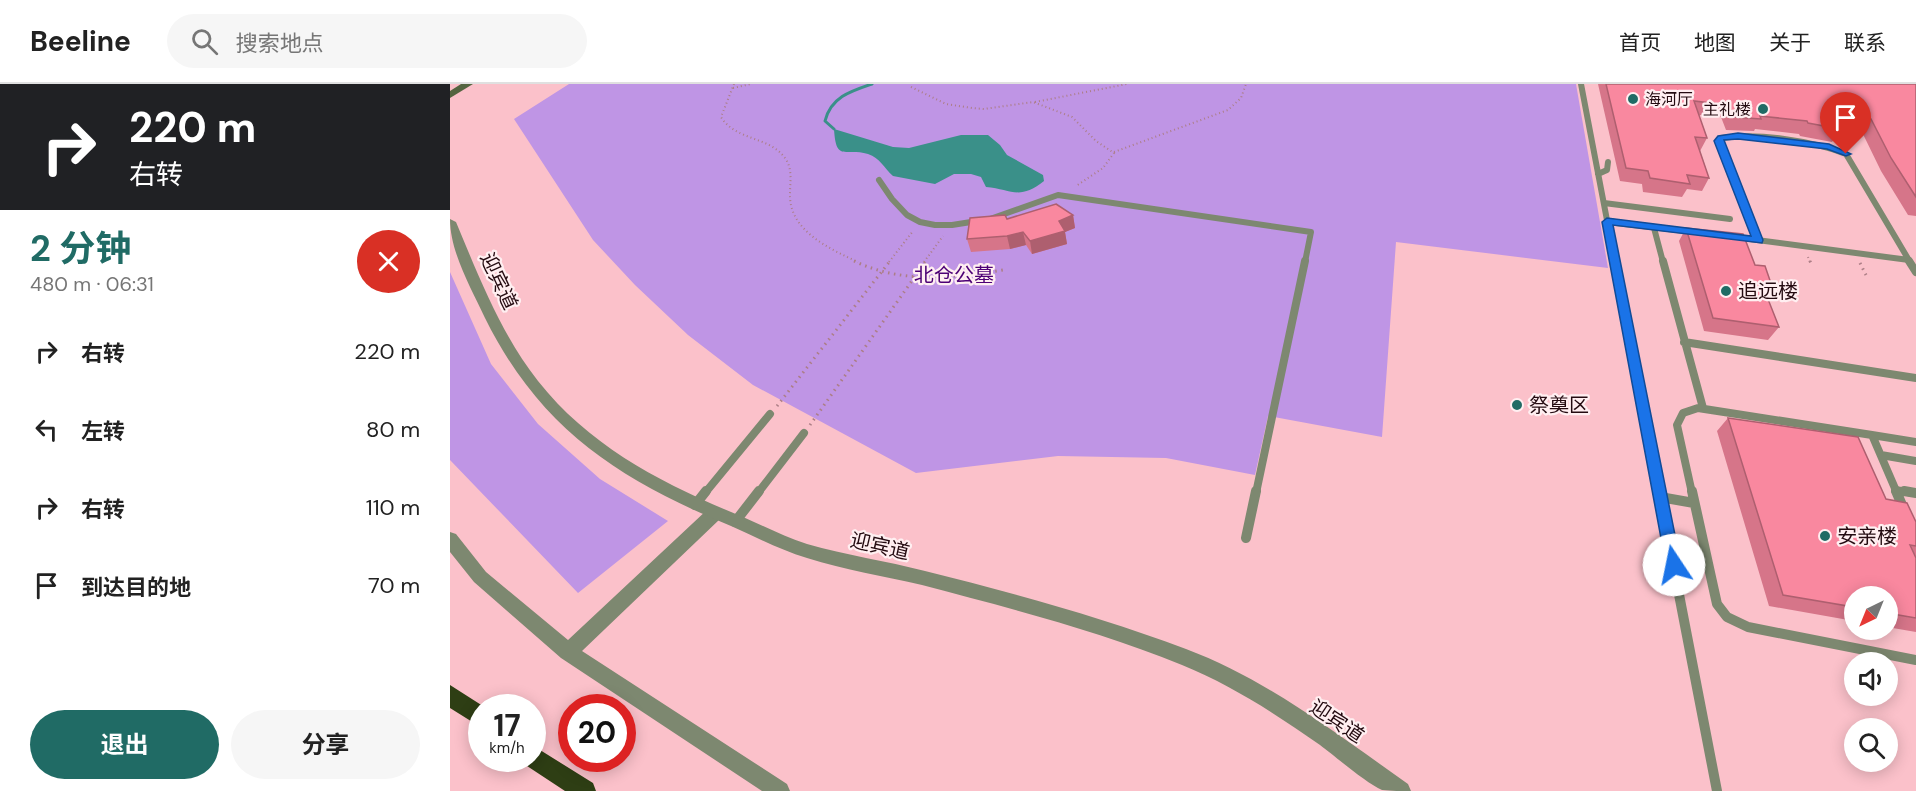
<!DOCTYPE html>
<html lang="zh">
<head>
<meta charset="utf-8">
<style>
	body { margin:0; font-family:"DM Sans","Noto Sans SC",sans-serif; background:#f6f6f6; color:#222; height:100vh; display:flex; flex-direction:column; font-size:22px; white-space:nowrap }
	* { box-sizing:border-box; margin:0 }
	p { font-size:20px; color:#767676 }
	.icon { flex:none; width:33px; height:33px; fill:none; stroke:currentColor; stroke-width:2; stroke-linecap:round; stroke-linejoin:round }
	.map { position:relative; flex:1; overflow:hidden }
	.side { display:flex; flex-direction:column; background:#fff; width:450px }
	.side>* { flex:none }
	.banner { background:#202124; color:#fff; overflow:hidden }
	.needle { width:39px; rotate:223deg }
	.buttons { position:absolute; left:1394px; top:502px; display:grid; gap:12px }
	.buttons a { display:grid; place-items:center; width:54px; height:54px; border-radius:50%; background:#fff; box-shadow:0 3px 15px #0003; font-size:30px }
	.speed { position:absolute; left:18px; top:610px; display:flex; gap:12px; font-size:30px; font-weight:700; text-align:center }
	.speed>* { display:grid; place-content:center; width:78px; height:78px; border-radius:50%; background:#fff; box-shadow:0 3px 15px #0003; line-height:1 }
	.speed small { font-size:15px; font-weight:400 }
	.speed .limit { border:9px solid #d22; background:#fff; color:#111 }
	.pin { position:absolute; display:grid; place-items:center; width:51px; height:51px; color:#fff; margin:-62px -26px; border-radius:50% 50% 50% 0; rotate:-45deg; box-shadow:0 0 6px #0007 }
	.pin .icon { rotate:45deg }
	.me { position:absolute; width:66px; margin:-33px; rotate:349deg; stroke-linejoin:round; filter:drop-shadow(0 0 4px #0008) }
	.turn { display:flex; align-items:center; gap:21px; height:126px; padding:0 30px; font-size:27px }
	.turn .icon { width:78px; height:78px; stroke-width:2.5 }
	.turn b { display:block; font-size:42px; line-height:51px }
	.round { display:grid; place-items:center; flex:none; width:63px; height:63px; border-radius:32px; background:#f6f6f6 }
	.headline { display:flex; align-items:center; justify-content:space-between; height:102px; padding:0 30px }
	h1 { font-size:36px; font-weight:700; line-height:45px; color:#206b65 }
	.primary-button { display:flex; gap:12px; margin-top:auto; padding:12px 30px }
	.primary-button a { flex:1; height:69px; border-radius:36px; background:#206b65; color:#fff; font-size:24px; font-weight:700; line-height:69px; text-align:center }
	.primary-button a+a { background:#f6f6f6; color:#222 }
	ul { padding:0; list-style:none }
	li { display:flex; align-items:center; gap:18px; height:78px; padding:0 30px }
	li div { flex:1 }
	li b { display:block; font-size:22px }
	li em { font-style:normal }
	header { display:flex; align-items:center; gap:36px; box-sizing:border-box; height:84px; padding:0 30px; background:#fff; border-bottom:2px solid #e0e0e0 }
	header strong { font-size:28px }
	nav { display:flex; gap:33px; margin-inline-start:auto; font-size:21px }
	.search { width:420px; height:54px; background:#f6f6f6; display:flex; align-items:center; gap:15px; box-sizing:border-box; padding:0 21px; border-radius:33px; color:#767676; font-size:22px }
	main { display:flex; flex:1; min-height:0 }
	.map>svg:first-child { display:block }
</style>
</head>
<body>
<header>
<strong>Beeline</strong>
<div class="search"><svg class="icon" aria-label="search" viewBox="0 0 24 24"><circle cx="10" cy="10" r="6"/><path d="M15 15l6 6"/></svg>搜索地点</div>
<nav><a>首页</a><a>地图</a><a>关于</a><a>联系</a></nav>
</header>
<main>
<section class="side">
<div class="banner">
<div class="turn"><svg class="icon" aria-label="right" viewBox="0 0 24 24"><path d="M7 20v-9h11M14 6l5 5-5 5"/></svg><div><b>220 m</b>右转</div></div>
</div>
<div class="headline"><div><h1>2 分钟</h1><p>480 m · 06:31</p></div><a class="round" style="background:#d93025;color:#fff"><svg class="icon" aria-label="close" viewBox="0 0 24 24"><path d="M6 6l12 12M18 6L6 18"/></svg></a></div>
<ul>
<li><svg class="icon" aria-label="right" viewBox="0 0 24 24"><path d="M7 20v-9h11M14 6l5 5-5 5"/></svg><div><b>右转</b></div><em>220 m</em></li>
<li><svg class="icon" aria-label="left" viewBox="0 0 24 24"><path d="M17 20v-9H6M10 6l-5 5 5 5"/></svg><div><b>左转</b></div><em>80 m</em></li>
<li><svg class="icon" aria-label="right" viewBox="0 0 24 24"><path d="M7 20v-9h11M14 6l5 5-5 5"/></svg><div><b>右转</b></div><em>110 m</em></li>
<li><svg class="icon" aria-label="arrive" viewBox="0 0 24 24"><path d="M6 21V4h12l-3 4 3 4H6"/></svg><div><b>到达目的地</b></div><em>70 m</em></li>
</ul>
<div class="primary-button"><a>退出</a><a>分享</a></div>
</section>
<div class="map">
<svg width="1466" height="707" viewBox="0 0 1466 707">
	<rect width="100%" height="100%" fill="#fbc1ca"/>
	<path fill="#bf95e5" d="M 119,0 L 1126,0 L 1158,184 L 946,158 L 932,353 L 818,332 L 805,391 L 716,374 L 608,372 L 466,389 L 303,301 L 238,251 L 185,201 L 143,156 L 64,35 Z
		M 0,188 L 41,280 L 88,340 L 150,395 L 218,437 L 128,509 L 0,376 Z"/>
	<path fill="#3a9089" d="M 384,45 L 443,63 L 459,64 L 511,51 L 538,51 L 550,61 L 557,71 L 593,91 L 594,97 C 569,117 561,105 536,103 L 531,93 L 521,90 L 504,90 L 485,100 L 443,92 C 434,84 430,74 418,70 C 395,63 386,79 384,45 Z"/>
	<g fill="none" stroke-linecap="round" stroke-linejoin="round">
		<path stroke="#3a9089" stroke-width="3" d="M 384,45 L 375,37 C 381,13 401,7 422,0"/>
		<path stroke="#ac7e86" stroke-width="2" stroke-dasharray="1 3" stroke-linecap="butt" d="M 284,0 L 271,33 C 286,57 319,52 335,74 C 343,85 340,98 340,110 C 339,147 380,165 408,178
			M 461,3 L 496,20 L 522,24 L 534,25 L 583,18 L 622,33 L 646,57 L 664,69 L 653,84 L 626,102
			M 283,4 L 301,0
			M 585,18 L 677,0
			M 664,68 L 778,26 L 791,14 L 796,0
			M 1358,173 L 1360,178
			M 439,178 L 463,147
			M 474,178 L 493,152"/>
		<path stroke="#ac7e86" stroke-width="3" stroke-dasharray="1.5 4.5" stroke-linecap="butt" d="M 404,177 C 453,200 501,194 553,186
			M 1360,177 L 1362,182
			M 1410,179 L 1416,191
			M 327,322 L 440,177
			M 360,341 L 476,177"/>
		<path stroke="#7d8870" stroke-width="6" d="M 1131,0 L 1165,178
			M 1148,90 L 1157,86 L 1158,78
			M 429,96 L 442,115 L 457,131 L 470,138 L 485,141 L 502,141 L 540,135 L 608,111 L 861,148 L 855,178
			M 1154,119 L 1280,135
			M 1157,138 L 1244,148
			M 1204,144 L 1213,178
			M 1284,153 L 1459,176
			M 1308,156 L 1269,57 L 1271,54 C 1310,49 1359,56 1396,70 L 1460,178"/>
		<path stroke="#7d8870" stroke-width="8" d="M 1165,177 L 1210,409
			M 1213,177 L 1253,324
			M 1459,177 L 1466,188
			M 1234,258 L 1466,294
			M 1422,351 L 1466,358
			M 1431,371 L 1466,377
			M 1445,406 L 1464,409
			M 255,409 L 320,330
			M 308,409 L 354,349
			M 806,409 L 855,177
			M 1242,409 L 1227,341 L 1233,329 L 1248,324 L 1422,351 L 1447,409"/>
		<path stroke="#7d8870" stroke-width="10" d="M 1209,407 L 1267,707
			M 1242,407 L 1267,520 L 1277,533 L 1298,543 L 1466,576
			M 1446,407 L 1455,428
			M 1454,407 L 1466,409
			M 1210,413 L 1244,419
			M 245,421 L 256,407
			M 285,438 L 309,407
			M 796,454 L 806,407"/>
		<path fill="#7d8870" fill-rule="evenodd" d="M 264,423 L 270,425 L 272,430 L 270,435 L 132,567 L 337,700 L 340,707 L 312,707 L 111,574 L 24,498 L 0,468 L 0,448 L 6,450 L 36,488 L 118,556 L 258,425 Z"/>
		<path fill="#7d8870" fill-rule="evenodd" d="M 0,135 L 6,138 C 29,193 51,250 88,297 C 141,364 215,401 293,433 C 314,442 335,453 357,460 C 396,471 436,477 475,487 C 563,509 651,533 736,565 C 818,596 887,650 958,700 L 961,707 C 953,707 940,707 932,706 C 916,699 886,673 870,661 C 826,630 781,601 732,581 C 649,547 559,524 472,501 C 434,492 395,486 357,474 C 330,466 306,453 281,442 C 169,396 90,345 35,234 C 21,204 0,168 0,135 Z"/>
		<path fill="#546440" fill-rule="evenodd" d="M 11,0 L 23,0 L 0,14 L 0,7 Z"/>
		<path fill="#2e3e14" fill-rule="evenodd" d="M 0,601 L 36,624 L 32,624 L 32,644 L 0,624 Z
			M 82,661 L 143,699 L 146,707 L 115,707 L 74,680 L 72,675 L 82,675 Z"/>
	</g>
	<path fill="#d67589" d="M 1148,0 L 1466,0 L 1466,132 L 1458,131 L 1431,87 L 1412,48 L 1390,46 L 1382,58 L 1350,52 L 1349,50 L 1305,45 L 1304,47 L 1276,46 L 1271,33 L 1249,31 L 1257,54 L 1250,67 L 1259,94 L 1252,107 L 1237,105 L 1232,113 L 1193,108 L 1192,100 L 1170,97 Z
		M 623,131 L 625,144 L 615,148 L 617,160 L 582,170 L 576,161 L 560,165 L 521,168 L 517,155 L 557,135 Z
		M 1236,144 L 1305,181 L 1324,208 L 1318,216 L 1329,243 L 1318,256 L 1254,247 L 1229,157 Z
		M 1278,334 L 1466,438 L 1466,548 L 1437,543 L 1437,513 L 1404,513 L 1404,537 L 1319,522 L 1267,347 Z"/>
	<path fill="#ae5f6f" d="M 623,131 L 625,144 L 615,148 L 617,160 L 582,170 L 580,157 L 609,137 Z
		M 573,148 L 576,161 L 560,165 L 557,152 Z"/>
	<path fill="#f9889f" stroke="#ae5f6f" stroke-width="1.5" d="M 1156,0 L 1466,0 L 1466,113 L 1441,74 L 1421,35 L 1383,31 L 1390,45 L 1358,39 L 1357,37 L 1310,32 L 1311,35 L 1283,33 L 1277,21 L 1244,17 L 1257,54 L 1245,53 L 1259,94 L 1237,91 L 1240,100 L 1200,94 L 1198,87 L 1176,84 Z
		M 606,120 L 623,131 L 609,137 L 615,147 L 580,157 L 573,148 L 557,152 L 517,155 L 520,134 L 555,131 L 557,135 Z
		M 1236,144 L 1293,150 L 1305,181 L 1315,182 L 1324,208 L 1314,205 L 1329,243 L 1263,234 Z
		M 1278,334 L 1408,353 L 1436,415 L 1457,419 L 1466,438 L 1466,462 L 1460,461 L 1466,474 L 1466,534 L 1437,529 L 1437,513 L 1404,513 L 1404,523 L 1333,511 Z"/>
	<path fill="#1a73e8" stroke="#114b97" stroke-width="1.5" d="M 1288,49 L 1379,60 L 1401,70 L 1396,72 L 1377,65 L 1288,55 L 1274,56 L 1313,156 L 1312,159 L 1163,141 L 1231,481 L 1229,486 L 1224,488 L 1218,486 L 1216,481 L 1152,138 L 1157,134 L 1301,152 L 1264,57 L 1268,52 Z"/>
	<g fill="#206b65" stroke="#ffeff1" stroke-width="2">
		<circle cx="1183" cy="15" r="6"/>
		<circle cx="1313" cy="25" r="6"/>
		<circle cx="1276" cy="207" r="6"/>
		<circle cx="1067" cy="321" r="6"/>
		<circle cx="1375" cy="452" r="6"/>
	</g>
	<g text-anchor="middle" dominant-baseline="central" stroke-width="4.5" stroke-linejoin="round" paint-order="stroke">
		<g font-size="16" fill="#240b11" stroke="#ffeff1" text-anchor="start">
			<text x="1195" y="15">海河厅</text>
			<text x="1301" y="25" text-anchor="end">主礼楼</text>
		</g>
		<g font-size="20" fill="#4d0075" stroke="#ffeff1">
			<text x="504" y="191">北仓公墓</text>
		</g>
		<g font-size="20" fill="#240b11" stroke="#ffeff1">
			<text transform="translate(49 197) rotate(65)">迎宾道</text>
			<text transform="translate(430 462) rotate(13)">迎宾道</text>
			<text transform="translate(887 637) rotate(34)">迎宾道</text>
		</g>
		<g font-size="20" fill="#240b11" stroke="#ffeff1" text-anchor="start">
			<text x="1288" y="207">追远楼</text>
			<text x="1079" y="321">祭奠区</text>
			<text x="1387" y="452">安亲楼</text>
		</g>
	</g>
</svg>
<div class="buttons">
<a><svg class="needle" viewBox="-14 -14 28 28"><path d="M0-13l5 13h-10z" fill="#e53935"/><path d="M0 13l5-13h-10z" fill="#767676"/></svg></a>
<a><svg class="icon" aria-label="sound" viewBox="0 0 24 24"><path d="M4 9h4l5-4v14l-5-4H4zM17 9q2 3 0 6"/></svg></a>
<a><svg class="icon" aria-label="search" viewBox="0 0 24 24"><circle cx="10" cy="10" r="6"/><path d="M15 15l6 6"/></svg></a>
</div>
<div class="speed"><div>17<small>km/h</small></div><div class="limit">20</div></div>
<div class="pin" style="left:1396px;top:70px;background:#d93025"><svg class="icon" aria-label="arrive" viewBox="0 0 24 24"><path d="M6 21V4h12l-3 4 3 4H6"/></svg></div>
<svg class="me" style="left:1224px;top:481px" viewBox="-20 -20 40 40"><circle r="19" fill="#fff"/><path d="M0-13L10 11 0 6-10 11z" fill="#1a73e8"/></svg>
</div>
</main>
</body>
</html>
